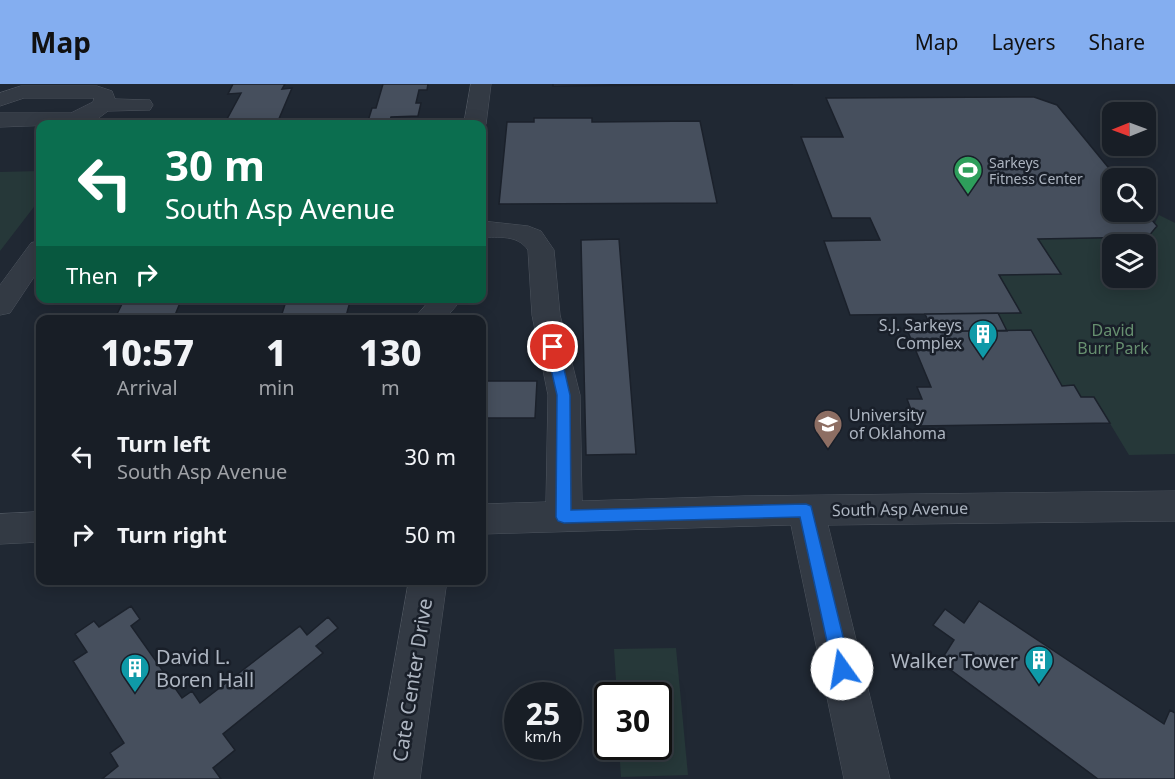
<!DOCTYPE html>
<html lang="en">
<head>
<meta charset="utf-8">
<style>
	body { margin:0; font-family:"Noto Sans",sans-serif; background:#21272e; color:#f1f3f6; height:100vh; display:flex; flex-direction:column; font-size:22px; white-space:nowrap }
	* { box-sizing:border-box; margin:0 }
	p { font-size:20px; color:#9fa2a7 }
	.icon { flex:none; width:33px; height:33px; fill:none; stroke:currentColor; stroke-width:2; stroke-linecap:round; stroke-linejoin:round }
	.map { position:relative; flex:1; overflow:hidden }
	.drawer { position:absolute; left:36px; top:231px; width:450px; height:270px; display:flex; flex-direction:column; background:#181e26; border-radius:12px; box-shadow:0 3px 15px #0003,0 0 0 2px #363c43 }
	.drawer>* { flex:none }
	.top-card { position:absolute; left:36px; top:36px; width:450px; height:183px; border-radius:12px; box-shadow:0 3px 15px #0003,0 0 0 2px #363c43; background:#0b6e4f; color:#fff; overflow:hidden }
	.needle { width:39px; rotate:269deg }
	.controls { position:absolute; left:1102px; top:18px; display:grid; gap:12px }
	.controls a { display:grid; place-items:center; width:54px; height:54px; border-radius:12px; background:#181e26; box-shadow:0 3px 15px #0003,0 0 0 2px #363c43; font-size:30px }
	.speed { position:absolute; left:504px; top:598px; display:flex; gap:12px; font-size:30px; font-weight:700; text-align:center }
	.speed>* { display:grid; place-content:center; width:78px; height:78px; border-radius:50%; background:#181e26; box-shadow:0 3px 15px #0003,0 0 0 2px #363c43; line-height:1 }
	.speed small { font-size:15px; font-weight:400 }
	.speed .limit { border:3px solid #111; border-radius:9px; background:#fff; color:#111 }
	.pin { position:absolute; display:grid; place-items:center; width:51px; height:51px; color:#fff; margin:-26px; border:3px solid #fff; border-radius:50%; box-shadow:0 2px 6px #0007 }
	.me { position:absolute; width:66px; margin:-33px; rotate:347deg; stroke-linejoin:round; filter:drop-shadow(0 0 4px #0008) }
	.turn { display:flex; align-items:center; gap:21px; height:126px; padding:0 30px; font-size:27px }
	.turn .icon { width:78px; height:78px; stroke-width:2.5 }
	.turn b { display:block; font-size:42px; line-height:51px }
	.then { display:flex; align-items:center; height:57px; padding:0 30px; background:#0003; gap:12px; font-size:22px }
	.eta { display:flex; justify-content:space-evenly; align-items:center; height:102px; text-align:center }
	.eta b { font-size:36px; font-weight:800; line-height:42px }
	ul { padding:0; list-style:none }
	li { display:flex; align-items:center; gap:18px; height:78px; padding:0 30px }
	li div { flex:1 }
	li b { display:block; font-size:22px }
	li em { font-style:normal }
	header { display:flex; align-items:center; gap:36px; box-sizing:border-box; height:84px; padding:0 30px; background:#84aef0; color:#111 }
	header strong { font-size:28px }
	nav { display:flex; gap:33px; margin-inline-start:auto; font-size:21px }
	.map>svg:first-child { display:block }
</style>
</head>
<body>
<header>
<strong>Map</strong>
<nav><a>Map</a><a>Layers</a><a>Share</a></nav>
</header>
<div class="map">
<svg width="1175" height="695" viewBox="0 0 1175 695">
	<rect width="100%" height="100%" fill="#202833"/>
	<path fill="#263839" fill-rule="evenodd" d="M 40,87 L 40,115 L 0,167 L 0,88 Z
		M 1159,131 L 1175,139 L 1175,370 L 1129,371 L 1094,313 L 1081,313 L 1074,301 L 1062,302 L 1031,246 L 1007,247 L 998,229 L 1021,229 L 999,191 L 1061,190 L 1038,155 L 1148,153 ZM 1113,160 L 1146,160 L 1146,194 L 1113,194 Z
		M 676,564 L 688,691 L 621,693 L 619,663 L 658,663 L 658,612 L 617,612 L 614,565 Z"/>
	<path fill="#464f5d" stroke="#1b212b" stroke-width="1.5" d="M 233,0 L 285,0 L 282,5 L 292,4 L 278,37 L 253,37 L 251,40 L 238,40 L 239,37 L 226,37 L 241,9 L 228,10 Z
		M 383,0 L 428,0 L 427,6 L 419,6 L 416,19 L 421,19 L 418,32 L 391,33 L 389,40 L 371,40 L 372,37 L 368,37 L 372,24 L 376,24 Z
		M 553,0 L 793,0 L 553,2 Z
		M 1034,13 L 1057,21 L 1117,94 L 1113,94 L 1113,128 L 1145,128 L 1157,142 L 1148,153 L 1038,155 L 1061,190 L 999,191 L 1021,229 L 850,231 L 824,157 L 880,156 L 870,134 L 832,134 L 801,53 L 843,53 L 826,14 Z
		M 534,34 L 592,34 L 592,38 L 700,37 L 717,119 L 499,120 L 507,38 L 534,38 Z
		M 619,155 L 636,370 L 586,371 L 581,156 Z
		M 125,214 L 182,214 L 173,236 L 114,236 Z
		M 287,214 L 351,214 L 345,236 L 280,236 Z
		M 998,229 L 1007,247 L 933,247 L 925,230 Z
		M 1031,246 L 1062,302 L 1074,301 L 1081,313 L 1094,313 L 1110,339 L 917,342 L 907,315 L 922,315 L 917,303 L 931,303 L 908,248 Z
		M 482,297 L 537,297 L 535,334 L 482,334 Z
		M 979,517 L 1164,640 L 1170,626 L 1175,629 L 1175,695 L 1098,695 L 940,578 L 954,556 L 933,541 L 945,525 L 964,539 Z
		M 131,522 L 140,535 L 131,542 L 182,614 L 192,607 L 200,619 L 300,542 L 307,551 L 328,533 L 338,544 L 316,562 L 323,569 L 223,650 L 235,666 L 213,684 L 221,695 L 102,695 L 118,682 L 110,669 L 124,659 L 73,577 L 87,568 L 75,550 L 94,537 L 99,543 Z"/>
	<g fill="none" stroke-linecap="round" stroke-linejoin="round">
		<g stroke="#4e555f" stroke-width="1">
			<path id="minor" d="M 471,0 L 491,0 L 486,40 L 483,45 L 482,40 L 464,40 Z
				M 21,2 L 97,2 L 112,7 L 115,15 L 150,16 L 153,21 L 150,26 L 108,27 L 96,36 L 81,40 L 0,43 L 0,29 L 71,29 L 93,18 L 94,14 L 24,14 L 0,22 L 0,9 Z
				M 482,137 L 528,142 L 541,147 L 554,166 L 560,231 L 580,311 L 582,417 L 744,412 L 1175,407 L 1175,437 L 828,441 L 890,695 L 844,695 L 791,441 L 482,450 L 482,420 L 546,418 L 548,311 L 532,231 L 528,166 C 517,150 499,154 482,153 Z
				M 40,157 L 40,184 L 10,229 L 0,231 L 0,201 L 31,159 Z
				M 432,214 L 463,214 L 444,236 L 413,236 Z
				M 40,428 L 40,458 L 0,460 L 0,430 Z
				M 409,496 L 447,496 L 420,695 L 374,695 Z"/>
		</g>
		<use href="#minor" fill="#333a44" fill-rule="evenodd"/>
	</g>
	<path fill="#1a73e8" stroke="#114b97" stroke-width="1.5" d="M 553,259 L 559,263 L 570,311 L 571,426 L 806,420 L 811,422 L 851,585 L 848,591 L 842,593 L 836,591 L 833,585 L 800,433 L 564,439 L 558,437 L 556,433 L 557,311 L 546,263 Z"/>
	<defs>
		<g id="stadium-pin" transform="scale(1.5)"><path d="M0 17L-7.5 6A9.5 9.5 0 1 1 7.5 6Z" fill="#2e9e5b" stroke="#191f29"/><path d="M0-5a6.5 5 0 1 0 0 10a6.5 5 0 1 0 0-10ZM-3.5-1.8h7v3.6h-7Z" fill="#fff"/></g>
		<g id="building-pin" transform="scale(1.5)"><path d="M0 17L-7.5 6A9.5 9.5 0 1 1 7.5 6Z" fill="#0f9aa8" stroke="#191f29"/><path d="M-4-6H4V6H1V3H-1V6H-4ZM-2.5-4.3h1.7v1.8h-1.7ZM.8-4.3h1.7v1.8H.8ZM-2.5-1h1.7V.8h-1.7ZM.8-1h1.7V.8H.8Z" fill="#fff"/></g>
		<g id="university-pin" transform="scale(1.5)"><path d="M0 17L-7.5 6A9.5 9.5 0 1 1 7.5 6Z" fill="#8d6e63" stroke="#191f29"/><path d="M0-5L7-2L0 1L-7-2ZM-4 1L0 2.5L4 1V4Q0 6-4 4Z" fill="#fff"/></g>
	</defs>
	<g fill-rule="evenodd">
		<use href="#stadium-pin" x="968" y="86"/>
		<use href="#building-pin" x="983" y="250"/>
		<use href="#university-pin" x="828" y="340"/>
		<use href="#building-pin" x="1039" y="576"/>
		<use href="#building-pin" x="135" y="584"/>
	</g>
	<g text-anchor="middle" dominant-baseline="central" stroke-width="5" stroke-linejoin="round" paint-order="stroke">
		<g font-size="14" fill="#adb5c1" stroke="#191f29" text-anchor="start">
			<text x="989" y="78">Sarkeys<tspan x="989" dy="16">Fitness Center</tspan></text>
		</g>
		<g font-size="16" fill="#adb5c1" stroke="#191f29" text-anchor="end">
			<text x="962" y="241">S.J. Sarkeys<tspan x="962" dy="18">Complex</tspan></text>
			<text x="849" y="331" text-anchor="start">University<tspan x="849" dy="18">of Oklahoma</tspan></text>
		</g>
		<g font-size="16" fill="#679070" stroke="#191f29">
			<text x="1113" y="246">David<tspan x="1113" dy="18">Burr Park</tspan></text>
		</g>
		<g font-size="16" fill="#adb5c1" stroke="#191f29">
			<text transform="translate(900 425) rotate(-1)">South Asp Avenue</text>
		</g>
		<g font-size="20" fill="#adb5c1" stroke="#191f29" text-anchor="start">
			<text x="156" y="572">David L.<tspan x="156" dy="23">Boren Hall</tspan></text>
			<text x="1018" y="576" text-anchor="end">Walker Tower</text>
		</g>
		<g font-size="20" fill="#adb5c1" stroke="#191f29">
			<text transform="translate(412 596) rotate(-81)">Cate Center Drive</text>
		</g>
	</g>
</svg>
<div class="controls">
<a><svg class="needle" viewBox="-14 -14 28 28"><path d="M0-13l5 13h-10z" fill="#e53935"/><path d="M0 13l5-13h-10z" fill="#9fa2a7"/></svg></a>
<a><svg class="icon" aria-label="search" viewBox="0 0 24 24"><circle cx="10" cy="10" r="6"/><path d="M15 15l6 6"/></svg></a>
<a><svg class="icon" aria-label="layers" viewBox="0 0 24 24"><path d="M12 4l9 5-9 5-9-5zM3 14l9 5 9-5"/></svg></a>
</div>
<div class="speed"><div>25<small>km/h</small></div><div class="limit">30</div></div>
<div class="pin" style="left:553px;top:263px;background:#d93025"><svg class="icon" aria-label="arrive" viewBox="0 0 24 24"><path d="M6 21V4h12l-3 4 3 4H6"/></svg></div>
<svg class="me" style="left:842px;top:585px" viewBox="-20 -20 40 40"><circle r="19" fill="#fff"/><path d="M0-13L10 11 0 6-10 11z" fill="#1a73e8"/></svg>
<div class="top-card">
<div class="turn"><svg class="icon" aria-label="left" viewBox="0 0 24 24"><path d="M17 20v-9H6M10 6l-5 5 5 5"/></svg><div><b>30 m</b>South Asp Avenue</div></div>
<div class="then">Then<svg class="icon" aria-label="right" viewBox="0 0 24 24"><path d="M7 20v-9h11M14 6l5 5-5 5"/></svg></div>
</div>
<section class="drawer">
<div class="eta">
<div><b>10:57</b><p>Arrival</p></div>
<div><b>1</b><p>min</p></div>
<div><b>130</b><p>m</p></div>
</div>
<ul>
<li><svg class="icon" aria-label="left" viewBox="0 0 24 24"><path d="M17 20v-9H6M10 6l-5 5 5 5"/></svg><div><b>Turn left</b><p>South Asp Avenue</p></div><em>30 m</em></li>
<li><svg class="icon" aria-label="right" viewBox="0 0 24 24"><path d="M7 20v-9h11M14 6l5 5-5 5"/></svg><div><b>Turn right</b></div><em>50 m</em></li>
</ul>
</section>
</div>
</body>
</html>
